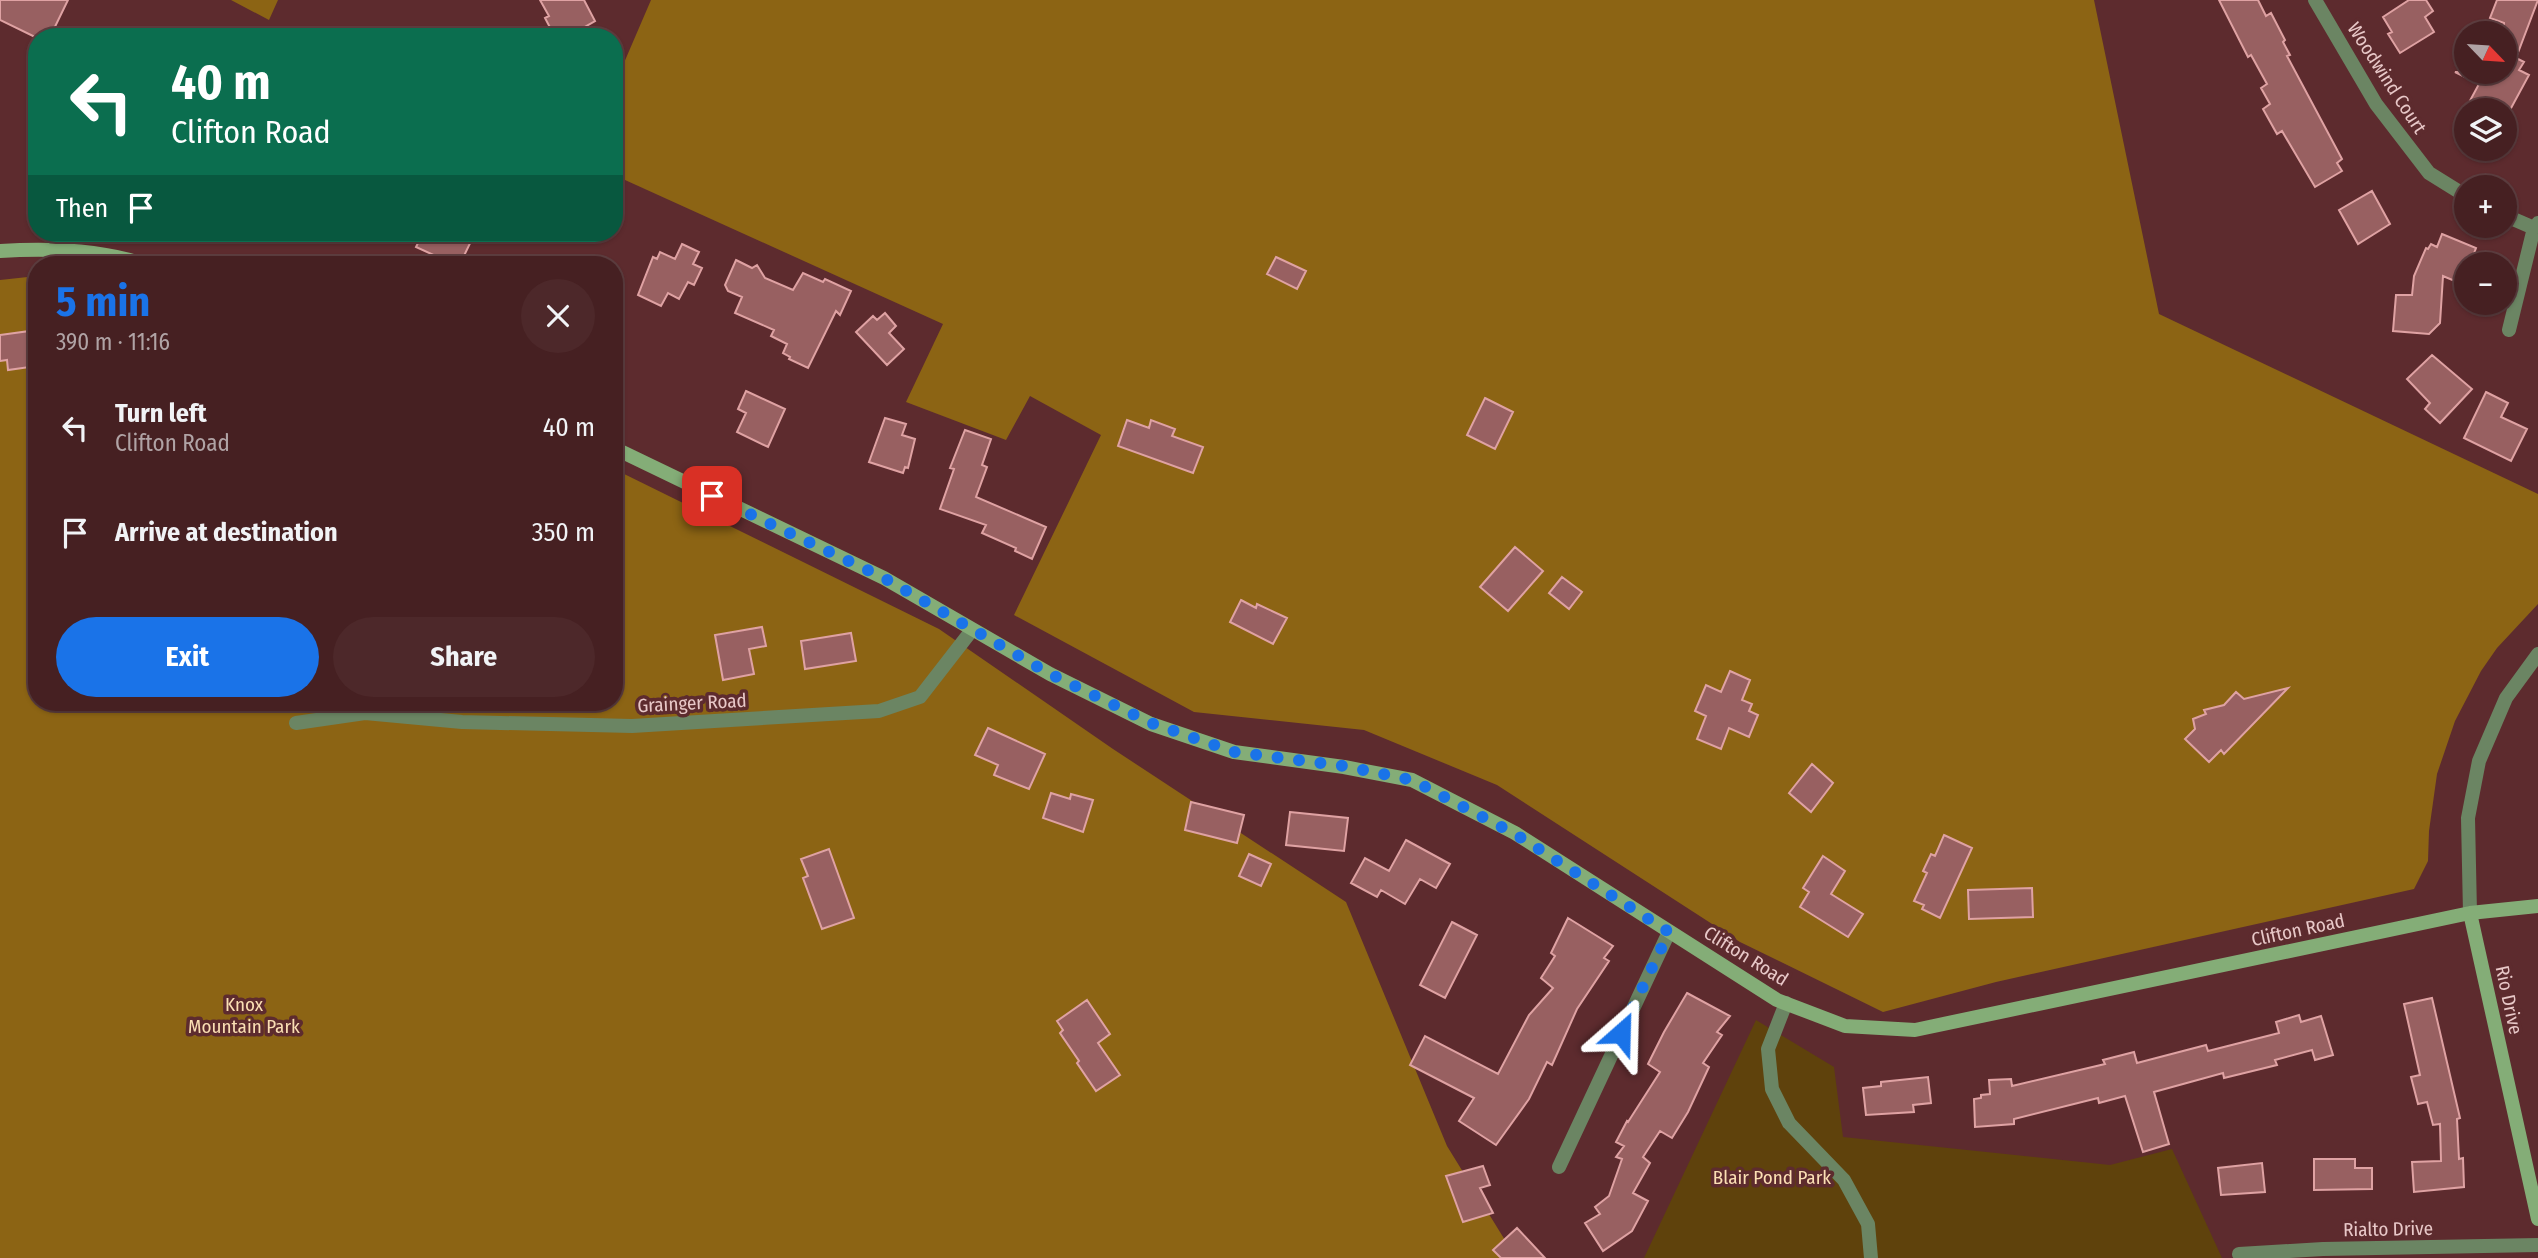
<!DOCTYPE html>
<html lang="en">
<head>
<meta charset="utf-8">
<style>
	body { margin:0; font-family:"Fira Sans Condensed",sans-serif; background:#4d282a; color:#f1f3f6; height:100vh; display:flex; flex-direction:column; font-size:26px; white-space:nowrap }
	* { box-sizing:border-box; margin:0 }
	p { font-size:23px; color:#b0a3a5 }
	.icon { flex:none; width:38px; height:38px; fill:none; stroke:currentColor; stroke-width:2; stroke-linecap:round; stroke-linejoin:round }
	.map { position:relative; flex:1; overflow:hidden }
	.drawer { position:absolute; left:28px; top:256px; width:595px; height:455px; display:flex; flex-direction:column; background:#462022; border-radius:28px; box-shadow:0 2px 5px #0004,0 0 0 2px #5e3e40 }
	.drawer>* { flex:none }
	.banner { position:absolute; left:28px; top:28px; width:595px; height:214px; border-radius:28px; box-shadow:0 2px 5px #0004,0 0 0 2px #5e3e40; background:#0b6e4f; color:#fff; overflow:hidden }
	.needle { width:46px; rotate:115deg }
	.tools { position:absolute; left:2454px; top:21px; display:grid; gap:14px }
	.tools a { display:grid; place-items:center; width:63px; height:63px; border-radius:50%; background:#462022; box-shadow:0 2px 5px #0004,0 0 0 2px #5e3e40; font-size:35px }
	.pin { position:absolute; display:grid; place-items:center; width:60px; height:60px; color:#fff; margin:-30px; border-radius:14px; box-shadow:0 4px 10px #0006 }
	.me { position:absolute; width:77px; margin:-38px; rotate:25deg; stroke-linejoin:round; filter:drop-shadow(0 0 5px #0008) }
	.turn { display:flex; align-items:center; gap:24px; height:147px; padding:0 28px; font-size:32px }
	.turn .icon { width:91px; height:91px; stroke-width:2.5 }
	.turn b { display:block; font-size:49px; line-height:60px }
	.then { display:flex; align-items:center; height:66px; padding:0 28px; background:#0003; gap:14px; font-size:26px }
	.round { display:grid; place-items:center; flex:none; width:74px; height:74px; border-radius:37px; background:#4d282a }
	.summary { display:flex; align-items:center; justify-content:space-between; height:119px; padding:0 28px }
	h1 { font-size:42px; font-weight:700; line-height:52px; color:#1a73e8 }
	.cta { display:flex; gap:14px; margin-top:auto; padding:14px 28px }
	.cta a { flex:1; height:80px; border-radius:42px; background:#1a73e8; color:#fff; font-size:28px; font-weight:700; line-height:80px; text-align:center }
	.cta a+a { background:#4d282a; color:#f1f3f6 }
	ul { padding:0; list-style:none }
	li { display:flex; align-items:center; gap:21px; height:105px; padding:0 28px }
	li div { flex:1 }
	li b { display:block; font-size:26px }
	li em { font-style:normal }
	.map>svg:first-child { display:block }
</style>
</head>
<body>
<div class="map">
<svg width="2538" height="1258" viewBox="0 0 2538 1258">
	<rect width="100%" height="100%" fill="#5d2b2e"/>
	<path fill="#5f420c" d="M 1756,1020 L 1834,1067 L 1843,1137 L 2110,1165 L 2172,1149 L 2222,1258 L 1644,1258 Z"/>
	<path fill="#8c6414" d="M 231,0 L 278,0 L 269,20 Z
		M 651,0 L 2094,0 L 2159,314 L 2538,494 L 2538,604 L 2497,648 L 2481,671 L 2455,721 L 2437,774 L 2429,831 L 2428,861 L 2414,889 L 1996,982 L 1883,1012 L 1740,942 L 1497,785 L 1364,730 L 1194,712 L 1014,615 L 1101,435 L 1030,396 L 1006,440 L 906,402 L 943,324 L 614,175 L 614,86 Z
		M 37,276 L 37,702 L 614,702 L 614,469 L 939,629 L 1113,749 L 1346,902 L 1447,1146 L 1516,1258 L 0,1258 L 0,280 Z"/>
	<path fill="#986061" stroke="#dfa2a3" stroke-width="2" d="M 0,0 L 68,0 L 50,37 L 35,37 L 0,20 Z
		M 540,0 L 584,0 L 595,21 L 567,37 L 555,37 L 545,18 L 549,16 Z
		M 2219,0 L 2258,0 L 2266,16 L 2271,13 L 2285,40 L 2283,42 L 2290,55 L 2287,56 L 2342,159 L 2337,163 L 2342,171 L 2315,187 L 2282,131 L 2277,134 L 2263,109 L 2270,104 L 2261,88 L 2267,84 L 2251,55 L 2248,57 Z
		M 2409,0 L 2426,0 L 2433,11 L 2425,17 L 2434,32 L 2400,53 L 2388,34 L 2392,32 L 2383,17 Z
		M 2497,0 L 2538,0 L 2516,58 L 2524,62 L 2519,70 L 2529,75 L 2510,110 L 2465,110 L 2479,84 L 2455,72 L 2504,72 L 2504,23 L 2490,18 Z
		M 2372,191 L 2390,224 L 2358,244 L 2339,210 Z
		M 423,233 L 475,233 L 460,264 L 434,264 L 438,257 L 416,247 Z
		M 2442,234 L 2476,248 L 2470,264 L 2466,264 L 2465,277 L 2460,275 L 2457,282 L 2443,276 L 2440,323 L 2429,334 L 2393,331 L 2396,295 L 2412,295 L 2414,276 L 2426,248 L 2428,249 L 2431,244 L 2437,247 Z
		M 682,244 L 699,252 L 693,264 L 702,268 L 694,285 L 688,282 L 679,299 L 668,293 L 661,306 L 638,295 L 653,257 L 657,259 L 660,252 L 675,259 Z
		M 1276,257 L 1306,271 L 1297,289 L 1267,274 Z
		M 736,260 L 752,268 L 757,265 L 765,278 L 793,290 L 803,273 L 823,282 L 825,279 L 851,291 L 840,315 L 836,311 L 808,368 L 789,359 L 790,357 L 783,353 L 787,344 L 771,336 L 774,330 L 735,313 L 742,297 L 728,291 L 725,285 Z
		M 885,313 L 896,326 L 889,333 L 904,349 L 887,365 L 856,332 L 873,316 L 877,320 Z
		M 37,330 L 37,366 L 8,370 L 7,360 L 0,361 L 0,335 Z
		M 2432,355 L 2472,389 L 2440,423 L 2425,409 L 2430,403 L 2407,379 Z
		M 746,391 L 785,409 L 768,447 L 737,432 L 746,413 L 738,409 Z
		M 2486,392 L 2508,403 L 2501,417 L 2527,429 L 2511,461 L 2464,438 Z
		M 1485,398 L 1513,412 L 1495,449 L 1467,435 Z
		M 885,418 L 906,424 L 902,435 L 915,439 L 908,468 L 905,467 L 903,473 L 869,462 Z
		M 1127,420 L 1149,428 L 1151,420 L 1175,429 L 1172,436 L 1203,447 L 1193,473 L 1118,446 Z
		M 965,430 L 991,439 L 982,465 L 987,467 L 976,497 L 1046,527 L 1032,559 L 1015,551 L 1016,548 L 982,533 L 986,525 L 940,509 L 954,469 L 950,468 Z
		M 1515,547 L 1543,571 L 1508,611 L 1480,587 Z
		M 1562,577 L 1582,592 L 1569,609 L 1549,593 Z
		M 1241,600 L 1256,608 L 1257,604 L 1287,618 L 1273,644 L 1230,622 Z
		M 762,627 L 766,646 L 749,649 L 754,674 L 723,680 L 715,635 Z
		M 851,633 L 856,661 L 805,669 L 801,641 Z
		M 1730,671 L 1750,680 L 1742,700 L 1752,704 L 1749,711 L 1758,715 L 1749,737 L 1729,728 L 1721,749 L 1697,739 L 1706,716 L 1695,711 L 1706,685 L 1721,692 Z
		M 2288,688 L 2224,754 L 2221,750 L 2209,762 L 2185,739 L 2195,729 L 2193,719 L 2206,714 L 2204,710 L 2224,705 L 2236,692 L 2244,699 Z
		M 988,728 L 1045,754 L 1029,789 L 994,775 L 998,765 L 975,755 Z
		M 1812,764 L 1833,783 L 1811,812 L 1789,793 Z
		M 1051,793 L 1070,799 L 1071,794 L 1093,800 L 1083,832 L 1043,818 Z
		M 1191,802 L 1244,815 L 1237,843 L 1185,830 Z
		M 1290,812 L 1348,818 L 1344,851 L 1286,845 Z
		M 1944,835 L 1972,848 L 1940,918 L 1922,909 L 1924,905 L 1914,901 L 1927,873 L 1923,871 L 1931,854 L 1935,856 Z
		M 1406,840 L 1450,864 L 1436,888 L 1420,879 L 1405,904 L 1381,890 L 1377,897 L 1351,883 L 1365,858 L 1389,871 Z
		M 829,849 L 854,918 L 822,929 L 803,878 L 808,876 L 801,859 Z
		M 1249,854 L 1271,864 L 1261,886 L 1239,876 Z
		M 1823,856 L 1845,871 L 1831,894 L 1863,914 L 1848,937 L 1800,907 L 1809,892 L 1803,888 Z
		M 2032,888 L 2033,917 L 1969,919 L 1968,890 Z
		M 1568,918 L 1613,946 L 1604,958 L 1609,961 L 1577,1009 L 1552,1065 L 1547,1062 L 1529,1099 L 1496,1145 L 1459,1121 L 1474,1098 L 1410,1065 L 1425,1036 L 1498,1074 L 1529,1015 L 1553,988 L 1541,978 L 1555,956 L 1551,953 Z
		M 1452,922 L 1477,935 L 1445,998 L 1420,985 Z
		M 1687,993 L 1730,1016 L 1717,1032 L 1722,1035 L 1703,1063 L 1709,1067 L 1688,1112 L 1672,1138 L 1660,1131 L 1643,1157 L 1650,1163 L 1633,1193 L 1648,1201 L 1632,1231 L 1603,1251 L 1585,1223 L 1600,1214 L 1595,1207 L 1609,1196 L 1622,1159 L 1616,1157 L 1624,1146 L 1616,1142 L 1627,1121 L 1628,1122 L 1660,1072 L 1648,1064 L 1664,1032 Z
		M 2432,998 L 2460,1118 L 2457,1119 L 2459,1159 L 2463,1158 L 2464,1187 L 2414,1192 L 2412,1162 L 2441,1161 L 2440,1124 L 2433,1125 L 2427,1102 L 2418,1104 L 2411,1077 L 2420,1075 L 2404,1004 Z
		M 1087,1000 L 1110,1034 L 1098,1043 L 1120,1075 L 1096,1091 L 1077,1063 L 1079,1061 L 1060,1033 L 1063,1030 L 1057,1021 Z
		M 2299,1015 L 2301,1022 L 2321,1016 L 2333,1055 L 2315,1060 L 2312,1050 L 2275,1060 L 2277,1065 L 2224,1078 L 2223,1073 L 2154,1092 L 2169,1144 L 2143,1152 L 2125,1096 L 2099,1103 L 2098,1098 L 2014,1119 L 2014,1124 L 1975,1127 L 1974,1099 L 1981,1098 L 1981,1095 L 1990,1094 L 1989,1080 L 2011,1079 L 2012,1086 L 2105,1064 L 2103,1060 L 2134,1052 L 2137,1063 L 2206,1045 L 2208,1051 L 2279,1033 L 2276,1022 Z
		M 1928,1077 L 1931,1103 L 1913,1105 L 1914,1112 L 1866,1115 L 1863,1088 L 1881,1086 L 1881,1082 Z
		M 2314,1159 L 2355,1159 L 2355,1168 L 2372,1168 L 2372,1189 L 2314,1190 Z
		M 2262,1163 L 2265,1192 L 2221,1195 L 2218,1168 Z
		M 1483,1166 L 1490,1185 L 1480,1188 L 1493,1213 L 1463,1222 L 1446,1176 Z
		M 1517,1228 L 1545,1258 L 1501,1258 L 1493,1250 Z"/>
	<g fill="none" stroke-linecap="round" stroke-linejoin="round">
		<path stroke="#6b8563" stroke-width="14" d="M 2315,0 L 2376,104 L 2429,173 L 2466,196
			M 2504,215 L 2534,228
			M 2509,330 L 2534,228 L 2538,223
			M 296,723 L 365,713 L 462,722 L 632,726 L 879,711 L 920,697 L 972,630
			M 2470,913 L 2468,818 L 2479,761 L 2506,698 L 2538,654
			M 1786,1003 L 1768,1049 L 1772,1089 L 1789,1123 L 1844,1180 L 1868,1224 L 1871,1258
			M 1559,1167 L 1669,932
			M 2239,1254 L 2323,1249 L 2538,1245"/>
		<path stroke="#84ad77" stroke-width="14" d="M 0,251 C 48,248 98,249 143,264
			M 614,448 L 884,578 L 1050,674 L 1151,724 L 1234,752 L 1344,767 L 1412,780 L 1515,833 L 1777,1000 L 1845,1026 L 1915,1030 L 2470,913 L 2538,906
			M 2470,913 L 2538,1219"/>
	</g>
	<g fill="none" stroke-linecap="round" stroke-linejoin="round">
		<path stroke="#1a73e8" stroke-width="12" stroke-dasharray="0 21.6" d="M 712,496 L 884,578 L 1050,674 L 1151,723 L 1234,752 L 1344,766 L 1412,780 L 1515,834 L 1669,932 L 1621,1033"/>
	</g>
	<g text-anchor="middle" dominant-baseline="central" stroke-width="7" stroke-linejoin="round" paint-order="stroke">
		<g font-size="19" fill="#e8c8c8" stroke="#5d2b2e">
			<text transform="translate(2387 78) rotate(57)">Woodwind Court</text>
			<text transform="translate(692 703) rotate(-3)">Grainger Road</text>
			<text transform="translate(2298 930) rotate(-12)">Clifton Road</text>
			<text transform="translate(1746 956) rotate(32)">Clifton Road</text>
			<text transform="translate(2509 1000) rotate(78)">Rio Drive</text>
			<text transform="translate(2388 1229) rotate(-1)">Rialto Drive</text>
		</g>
		<g font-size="19" fill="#fbdfb4" stroke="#5d2b2e">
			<text x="244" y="1004">Knox<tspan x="244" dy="22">Mountain Park</tspan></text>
			<text x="1772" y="1177">Blair Pond Park</text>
		</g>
	</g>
</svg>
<div class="tools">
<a><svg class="needle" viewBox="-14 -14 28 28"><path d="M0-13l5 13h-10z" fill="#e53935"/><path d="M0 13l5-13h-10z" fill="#b0a3a5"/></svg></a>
<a><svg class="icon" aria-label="layers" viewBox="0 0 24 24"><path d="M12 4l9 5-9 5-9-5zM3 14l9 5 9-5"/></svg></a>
<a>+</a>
<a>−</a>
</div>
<div class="pin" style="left:712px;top:496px;background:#d93025"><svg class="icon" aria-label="arrive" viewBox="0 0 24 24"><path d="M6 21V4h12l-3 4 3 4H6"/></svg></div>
<svg class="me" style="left:1621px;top:1033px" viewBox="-20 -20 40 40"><path d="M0-17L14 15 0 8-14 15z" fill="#1a73e8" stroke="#fff" stroke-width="4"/></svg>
<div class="banner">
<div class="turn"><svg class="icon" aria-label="left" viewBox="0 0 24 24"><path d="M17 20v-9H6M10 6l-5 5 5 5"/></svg><div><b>40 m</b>Clifton Road</div></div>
<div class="then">Then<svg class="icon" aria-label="arrive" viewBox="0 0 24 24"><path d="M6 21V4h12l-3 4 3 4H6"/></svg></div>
</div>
<section class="drawer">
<div class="summary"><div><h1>5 min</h1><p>390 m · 11:16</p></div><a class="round"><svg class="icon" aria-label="close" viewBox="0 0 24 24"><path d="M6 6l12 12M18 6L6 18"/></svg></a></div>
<ul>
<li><svg class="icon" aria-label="left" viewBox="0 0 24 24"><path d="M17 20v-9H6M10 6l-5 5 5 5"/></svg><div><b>Turn left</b><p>Clifton Road</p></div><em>40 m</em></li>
<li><svg class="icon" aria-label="arrive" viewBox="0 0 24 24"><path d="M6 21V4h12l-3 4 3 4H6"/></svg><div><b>Arrive at destination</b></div><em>350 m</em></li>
</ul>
<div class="cta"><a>Exit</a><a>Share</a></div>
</section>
</div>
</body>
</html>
